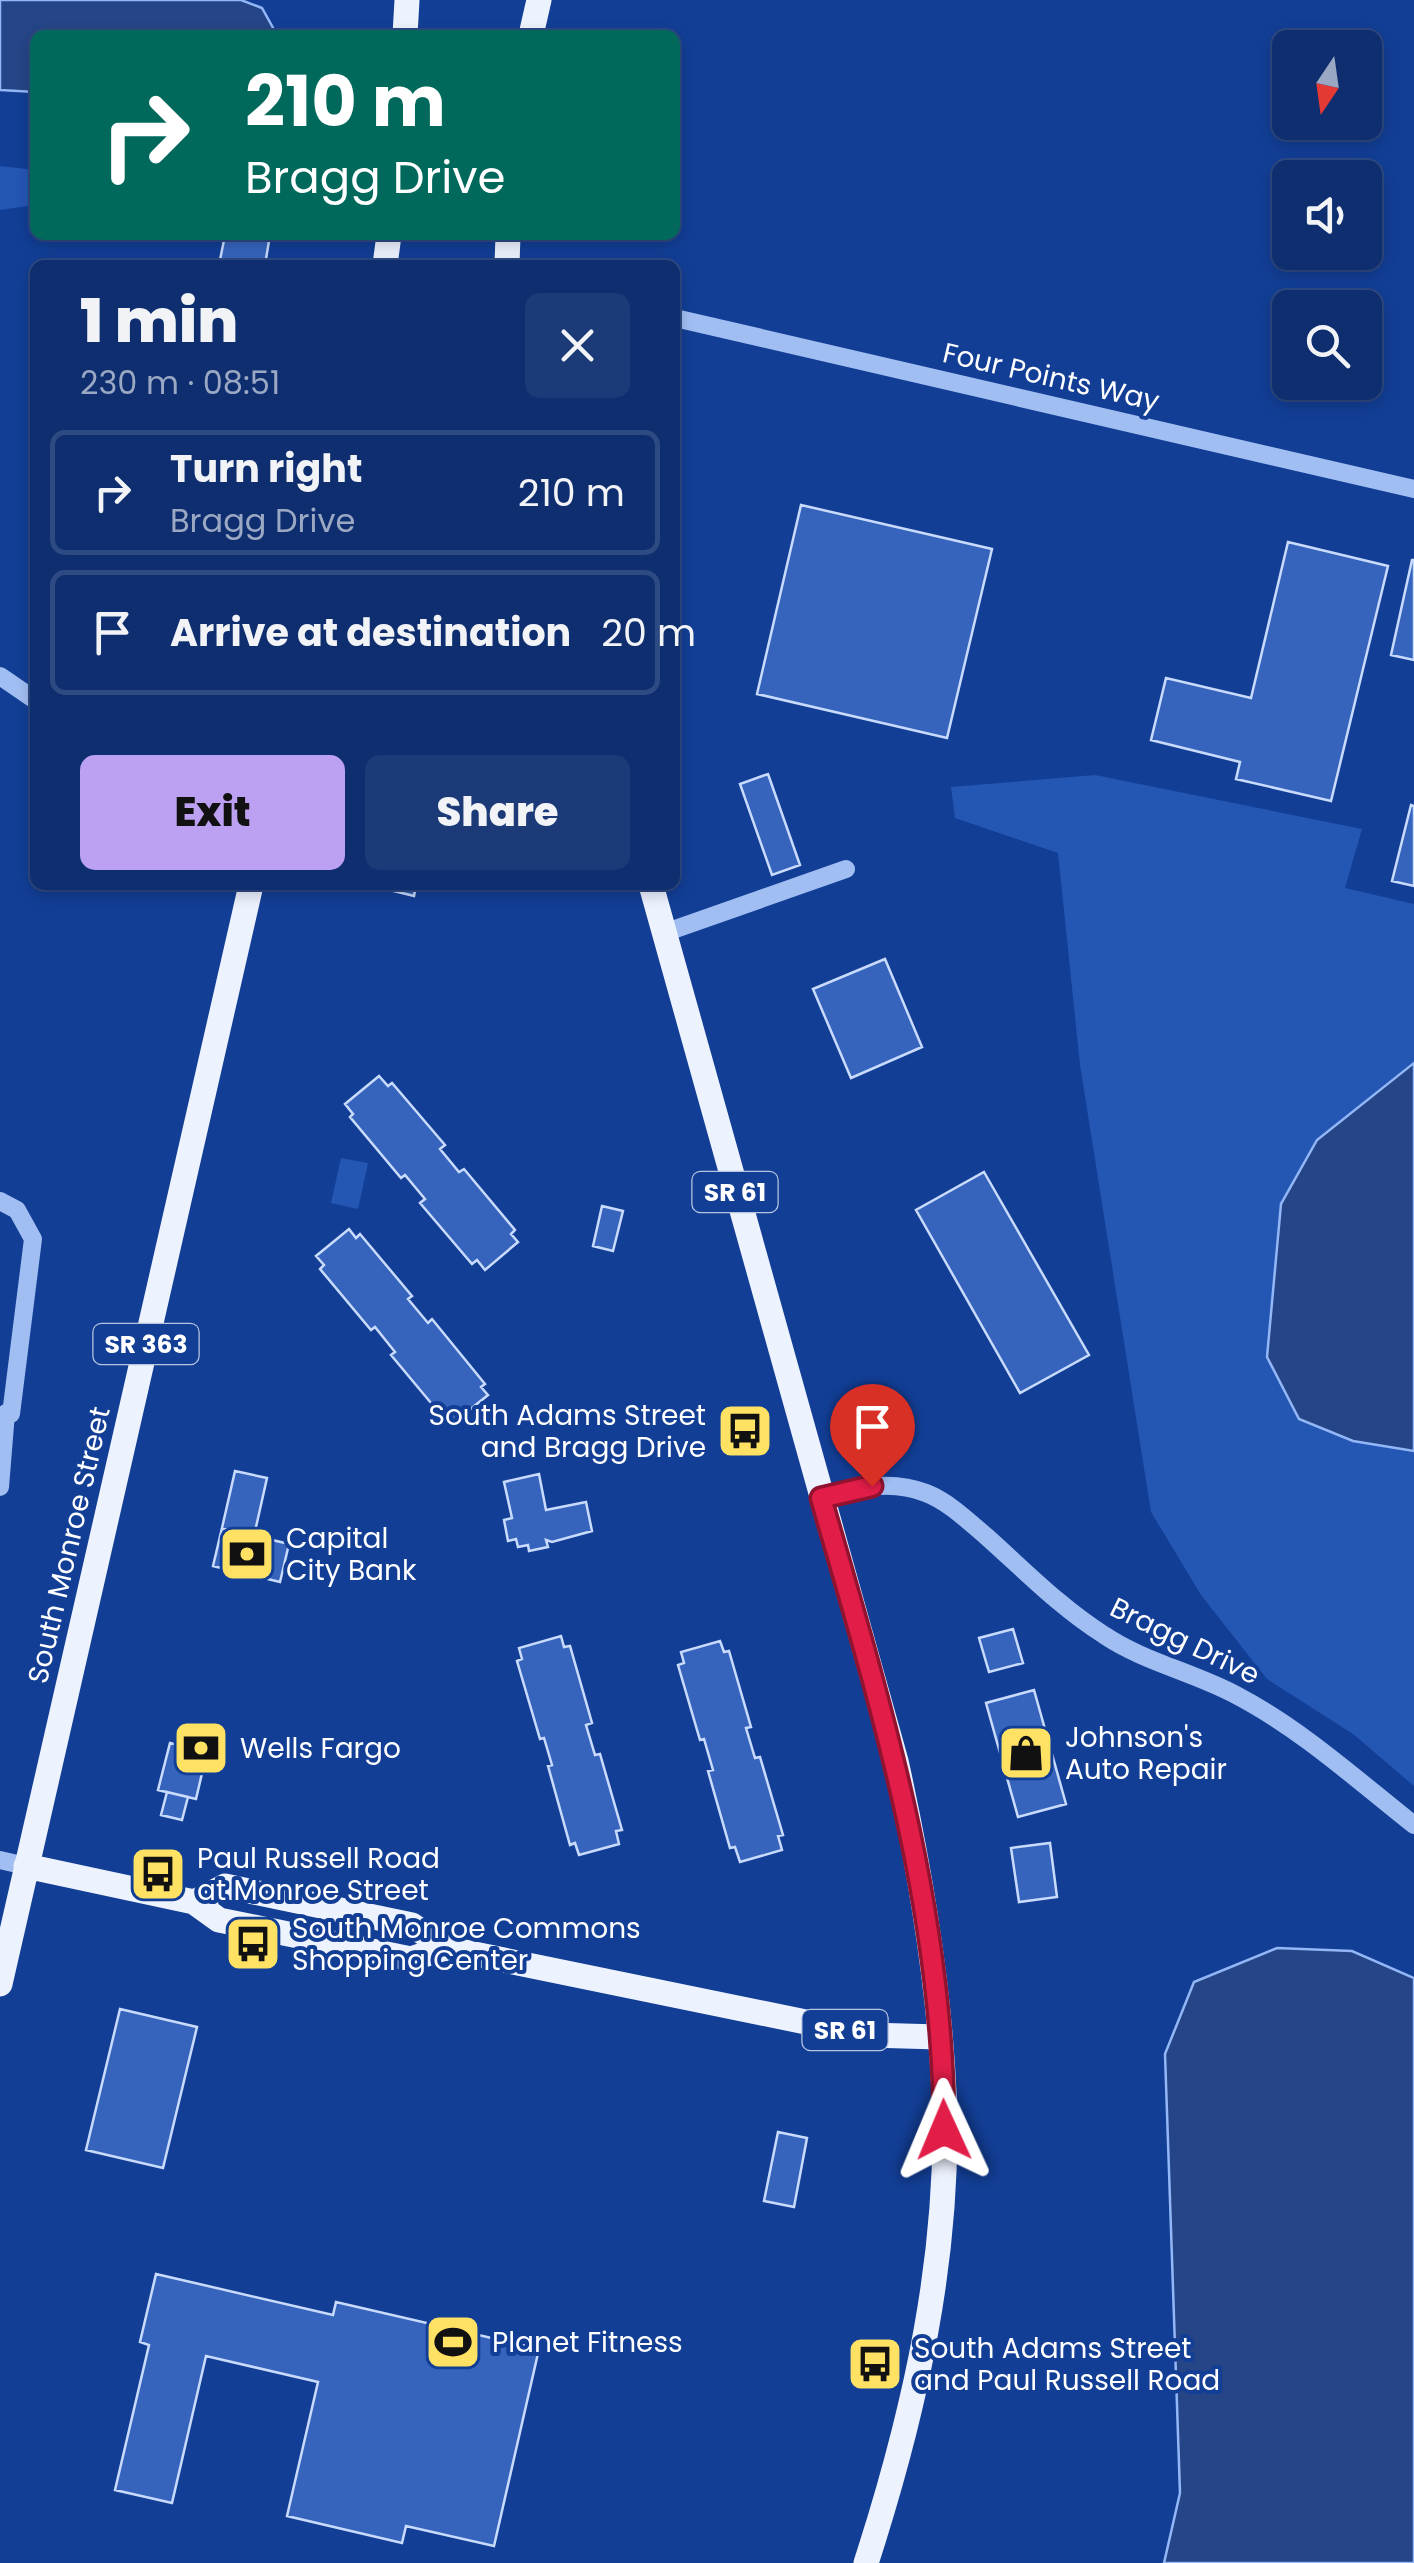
<!DOCTYPE html>
<html lang="en">
<head>
<meta charset="utf-8">
<style>
	body { margin:0; font-family:Poppins,sans-serif; background:#1c3a78; color:#f1f3f6; height:100vh; display:flex; flex-direction:column; font-size:38px; white-space:nowrap }
	* { box-sizing:border-box; margin:0 }
	p { font-size:32px; color:#9ba8c3 }
	.icon { flex:none; width:55px; height:55px; fill:none; stroke:currentColor; stroke-width:2; stroke-linecap:round; stroke-linejoin:round }
	.map { position:relative; flex:1; overflow:hidden }
	.sheet { position:absolute; left:30px; top:260px; width:650px; height:630px; display:flex; flex-direction:column; background:#0e2e70; border-radius:15px; box-shadow:0 5px 15px #0003,0 0 0 2px #2e4a83 }
	.sheet>* { flex:none }
	.top-card { position:absolute; left:30px; top:30px; width:650px; height:210px; border-radius:15px; box-shadow:0 5px 15px #0003,0 0 0 2px #2e4a83; background:#00695c; color:#fff; overflow:hidden }
	.needle { width:65px; rotate:193deg }
	.tools { position:absolute; left:1272px; top:30px; display:grid; gap:20px }
	.tools a { display:grid; place-items:center; width:110px; height:110px; border-radius:15px; background:#0e2e70; box-shadow:0 5px 15px #0003,0 0 0 2px #2e4a83; font-size:50px }
	.pin { position:absolute; display:grid; place-items:center; width:85px; height:85px; color:#fff; margin:-102px -42px; border-radius:50% 50% 50% 0; rotate:-45deg; box-shadow:0 0 10px #0007 }
	.pin .icon { rotate:45deg }
	.me { position:absolute; width:110px; margin:-55px; rotate:359deg; stroke-linejoin:round; filter:drop-shadow(0 0 8px #0008) }
	.turn { display:flex; align-items:center; gap:35px; height:210px; padding:0 50px; font-size:45px }
	.turn .icon { width:130px; height:130px; stroke-width:2.5 }
	.turn b { display:block; font-size:70px; line-height:85px }
	.round { display:grid; place-items:center; flex:none; width:105px; height:105px; border-radius:15px; background:#1c3a78 }
	.summary { display:flex; align-items:center; justify-content:space-between; height:170px; padding:0 50px }
	h1 { font-size:60px; font-weight:800; line-height:75px }
	.button { display:flex; gap:20px; margin-top:auto; padding:20px 50px }
	.button a { flex:1; height:115px; border-radius:15px; background:#bca0f2; color:#111; font-size:40px; font-weight:800; line-height:115px; text-align:center }
	.button a+a { background:#1c3a78; color:#f1f3f6 }
	ul { padding:0; list-style:none }
	li { display:flex; align-items:center; gap:30px; height:125px; margin:0 20px 15px; padding:0 30px; border:5px solid #2e4a83; border-radius:15px }
	li div { flex:1 }
	li b { display:block; font-size:38px }
	li em { font-style:normal }
	.map>svg:first-child { display:block }
</style>
</head>
<body>
<div class="map">
<svg width="1414" height="2563" viewBox="0 0 1414 2563">
	<rect width="100%" height="100%" fill="#123e95"/>
	<path fill="#2456b4" d="M 0,166 L 35,170 L 35,205 L 0,210 Z
		M 1095,775 L 1362,829 L 1345,888 L 1414,904 L 1414,1786 L 1353,1734 L 1267,1679 L 1201,1595 L 1151,1512 L 1080,1065 L 1058,853 L 955,818 L 951,787 Z
		M 341,1158 L 368,1163 L 358,1209 L 331,1203 Z"/>
	<path fill="#254587" stroke="#93b7f6" stroke-width="2.5" d="M 0,0 L 241,0 L 262,8 L 277,35 L 35,35 L 35,92 L 0,90 Z
		M 1414,1063 L 1414,1451 L 1353,1441 L 1299,1419 L 1267,1357 L 1281,1204 L 1317,1140 Z
		M 1277,1948 L 1352,1951 L 1414,1978 L 1414,2563 L 1164,2563 L 1180,2493 L 1165,2054 L 1194,1982 Z"/>
	<path fill="#3664bc" stroke="#c9dbfd" stroke-width="2.5" d="M 225,235 L 270,235 L 265,265 L 219,265 Z
		M 801,505 L 992,549 L 947,738 L 757,694 Z
		M 1288,542 L 1388,566 L 1331,801 L 1236,779 L 1240,762 L 1151,740 L 1166,678 L 1251,698 Z
		M 1412,560 L 1414,560 L 1414,660 L 1391,655 Z
		M 768,774 L 800,865 L 772,875 L 740,784 Z
		M 1411,805 L 1414,806 L 1414,886 L 1392,881 Z
		M 369,885 L 416,885 L 414,896 Z
		M 885,959 L 922,1047 L 851,1078 L 813,989 Z
		M 379,1076 L 388,1086 L 392,1083 L 445,1145 L 440,1149 L 459,1172 L 464,1169 L 515,1230 L 511,1234 L 518,1242 L 485,1270 L 477,1260 L 472,1264 L 420,1203 L 425,1199 L 405,1175 L 401,1178 L 350,1117 L 353,1114 L 345,1104 Z
		M 984,1172 L 1089,1355 L 1020,1393 L 916,1210 Z
		M 602,1206 L 623,1211 L 613,1251 L 593,1246 Z
		M 349,1229 L 356,1238 L 360,1234 L 412,1296 L 408,1299 L 428,1323 L 432,1319 L 485,1384 L 481,1387 L 488,1395 L 452,1424 L 443,1413 L 441,1415 L 391,1355 L 395,1352 L 375,1327 L 371,1330 L 320,1269 L 324,1265 L 316,1256 Z
		M 235,1471 L 267,1478 L 254,1536 L 222,1528 Z
		M 539,1474 L 546,1510 L 586,1502 L 592,1531 L 552,1542 L 546,1540 L 548,1547 L 529,1551 L 528,1545 L 518,1547 L 516,1539 L 508,1541 L 504,1520 L 512,1518 L 504,1482 Z
		M 222,1528 L 289,1544 L 280,1582 L 213,1566 Z
		M 1013,1629 L 1023,1663 L 989,1672 L 979,1638 Z
		M 561,1636 L 564,1647 L 570,1646 L 592,1723 L 586,1725 L 595,1755 L 600,1754 L 622,1830 L 616,1831 L 619,1844 L 579,1855 L 575,1843 L 570,1845 L 548,1766 L 552,1765 L 544,1738 L 540,1739 L 517,1661 L 522,1659 L 519,1648 Z
		M 720,1641 L 724,1652 L 729,1651 L 751,1727 L 746,1728 L 755,1758 L 760,1757 L 783,1835 L 778,1836 L 782,1850 L 740,1862 L 735,1847 L 730,1848 L 708,1771 L 713,1770 L 704,1739 L 700,1740 L 678,1665 L 684,1663 L 681,1652 Z
		M 1034,1690 L 1066,1804 L 1018,1817 L 986,1703 Z
		M 170,1743 L 207,1752 L 196,1799 L 158,1790 Z
		M 167,1792 L 188,1797 L 182,1820 L 161,1815 Z
		M 1050,1843 L 1057,1897 L 1019,1902 L 1011,1848 Z
		M 120,2009 L 197,2027 L 163,2168 L 86,2150 Z
		M 778,2132 L 807,2138 L 794,2207 L 764,2201 Z
		M 156,2274 L 333,2315 L 336,2302 L 539,2349 L 494,2546 L 406,2526 L 402,2543 L 287,2516 L 318,2382 L 206,2356 L 172,2503 L 115,2490 L 149,2345 L 140,2342 Z"/>
	<g fill="none" stroke-linecap="round" stroke-linejoin="round">
		<path stroke="#a1bef3" stroke-width="18" d="M 675,318 L 1414,489
			M 0,676 L 35,700
			M 664,933 L 846,869
			M 0,1201 L 17,1210 L 33,1239 L 11,1414
			M 0,1487 L 6,1413
			M 821,1497 C 856,1488 890,1479 926,1493 C 949,1502 968,1521 987,1537 C 1025,1571 1061,1608 1104,1635 C 1144,1662 1193,1672 1236,1695 C 1301,1729 1357,1780 1414,1825
			M 0,1860 L 26,1866"/>
		<path stroke="#edf2ff" stroke-width="25" d="M 405,35 L 407,0
			M 531,35 L 539,0
			M 385,265 L 389,235
			M 507,265 L 508,235
			M 651,885 L 896,1761 C 920,1870 939,1980 944,2092 C 951,2252 915,2412 866,2563
			M 26,1866 L 194,1902 L 219,1920 L 411,1959 L 445,1948
			M 194,1902 L 225,1886 L 412,1925 L 445,1948 L 869,2035 L 939,2037
			M 0,1984 L 251,885"/>
	</g>
	<g fill="none" stroke-linecap="round" stroke-linejoin="round">
		<g stroke="#92132f" stroke-width="25">
			<path id="route" d="M 872,1486 L 821,1498 C 881,1706 944,1911 944,2130"/>
		</g>
		<use href="#route" stroke="#e11d48" stroke-width="18"/>
	</g>
	<defs>
		<g id="bus-square" transform="scale(2.875)"><rect x="-9" y="-9" width="18" height="18" rx="4" fill="#ffe263" stroke="#123e95"/><path d="M-5-6H5V4H4V6H2V4H-2V6H-4V4H-5ZM-3.5-4V0h7V-4ZM-3.5 1.2v1.5H-2V1.2ZM2 1.2v1.5H3.5V1.2Z" fill="#111"/></g>
		<g id="bank-square" transform="scale(2.875)"><rect x="-9" y="-9" width="18" height="18" rx="4" fill="#ffe263" stroke="#123e95"/><path d="M-6-4H6V4H-6ZM0-2.3a2.3 2.3 0 1 0 0 4.6a2.3 2.3 0 1 0 0-4.6Z" fill="#111"/></g>
		<g id="shop-square" transform="scale(2.875)"><rect x="-9" y="-9" width="18" height="18" rx="4" fill="#ffe263" stroke="#123e95"/><path d="M-5-2.5h2.3a2.7 3.5 0 0 1 5.4 0H5L5.5 6h-11ZM-1.5-2.5h3a1.5 2.3 0 0 0-3 0Z" fill="#111"/></g>
		<g id="stadium-square" transform="scale(2.875)"><rect x="-9" y="-9" width="18" height="18" rx="4" fill="#ffe263" stroke="#123e95"/><path d="M0-5a6.5 5 0 1 0 0 10a6.5 5 0 1 0 0-10ZM-3.5-1.8h7v3.6h-7Z" fill="#111"/></g>
	</defs>
	<g fill-rule="evenodd">
		<use href="#bus-square" x="745" y="1431"/>
		<use href="#bank-square" x="247" y="1554"/>
		<use href="#bank-square" x="201" y="1748"/>
		<use href="#shop-square" x="1026" y="1753"/>
		<use href="#bus-square" x="158" y="1874"/>
		<use href="#bus-square" x="253" y="1944"/>
		<use href="#stadium-square" x="453" y="2342"/>
		<use href="#bus-square" x="875" y="2364"/>
	</g>
	<g text-anchor="middle" dominant-baseline="central" stroke-width="8" stroke-linejoin="round" paint-order="stroke">
		<g fill="#123e95" stroke="#b8c5df" stroke-width="2.5">
			<rect x="692.5" y="1172" width="85" height="40" rx="8"/>
			<rect x="93.5" y="1324" width="105" height="40" rx="8"/>
			<rect x="802.5" y="2010" width="85" height="40" rx="8"/>
		</g>
		<g font-size="25" font-weight="bold" fill="#fff">
			<text x="735" y="1192">SR 61</text>
			<text x="146" y="1344">SR 363</text>
			<text x="845" y="2030">SR 61</text>
		</g>
		<g font-size="28" fill="#fff" stroke="#123e95">
			<text transform="translate(1051 377) rotate(13)">Four Points Way</text>
			<text transform="translate(69 1545) rotate(-77)">South Monroe Street</text>
			<text transform="translate(1185 1641) rotate(26)">Bragg Drive</text>
		</g>
		<g font-size="28" fill="#fff" stroke="#123e95" text-anchor="start">
			<text x="706" y="1415" text-anchor="end">South Adams Street<tspan x="706" dy="32">and Bragg Drive</tspan></text>
			<text x="286" y="1538">Capital<tspan x="286" dy="32">City Bank</tspan></text>
			<text x="1065" y="1737">Johnson's<tspan x="1065" dy="32">Auto Repair</tspan></text>
			<text x="240" y="1748">Wells Fargo</text>
			<text x="197" y="1858">Paul Russell Road<tspan x="197" dy="32">at Monroe Street</tspan></text>
			<text x="292" y="1928">South Monroe Commons<tspan x="292" dy="32">Shopping Center</tspan></text>
			<text x="492" y="2342">Planet Fitness</text>
			<text x="914" y="2348">South Adams Street<tspan x="914" dy="32">and Paul Russell Road</tspan></text>
		</g>
	</g>
</svg>
<div class="tools">
<a><svg class="needle" viewBox="-14 -14 28 28"><path d="M0-13l5 13h-10z" fill="#e53935"/><path d="M0 13l5-13h-10z" fill="#9ba8c3"/></svg></a>
<a><svg class="icon" aria-label="sound" viewBox="0 0 24 24"><path d="M4 9h4l5-4v14l-5-4H4zM17 9q2 3 0 6"/></svg></a>
<a><svg class="icon" aria-label="search" viewBox="0 0 24 24"><circle cx="10" cy="10" r="6"/><path d="M15 15l6 6"/></svg></a>
</div>
<div class="pin" style="left:872px;top:1486px;background:#d93025"><svg class="icon" aria-label="arrive" viewBox="0 0 24 24"><path d="M6 21V4h12l-3 4 3 4H6"/></svg></div>
<svg class="me" style="left:944px;top:2130px" viewBox="-20 -20 40 40"><path d="M0-17L14 15 0 8-14 15z" fill="#e11d48" stroke="#fff" stroke-width="4"/></svg>
<div class="top-card">
<div class="turn"><svg class="icon" aria-label="right" viewBox="0 0 24 24"><path d="M7 20v-9h11M14 6l5 5-5 5"/></svg><div><b>210 m</b>Bragg Drive</div></div>
</div>
<section class="sheet">
<div class="summary"><div><h1>1 min</h1><p>230 m · 08:51</p></div><a class="round"><svg class="icon" aria-label="close" viewBox="0 0 24 24"><path d="M6 6l12 12M18 6L6 18"/></svg></a></div>
<ul>
<li><svg class="icon" aria-label="right" viewBox="0 0 24 24"><path d="M7 20v-9h11M14 6l5 5-5 5"/></svg><div><b>Turn right</b><p>Bragg Drive</p></div><em>210 m</em></li>
<li><svg class="icon" aria-label="arrive" viewBox="0 0 24 24"><path d="M6 21V4h12l-3 4 3 4H6"/></svg><div><b>Arrive at destination</b></div><em>20 m</em></li>
</ul>
<div class="button"><a>Exit</a><a>Share</a></div>
</section>
</div>
</body>
</html>
